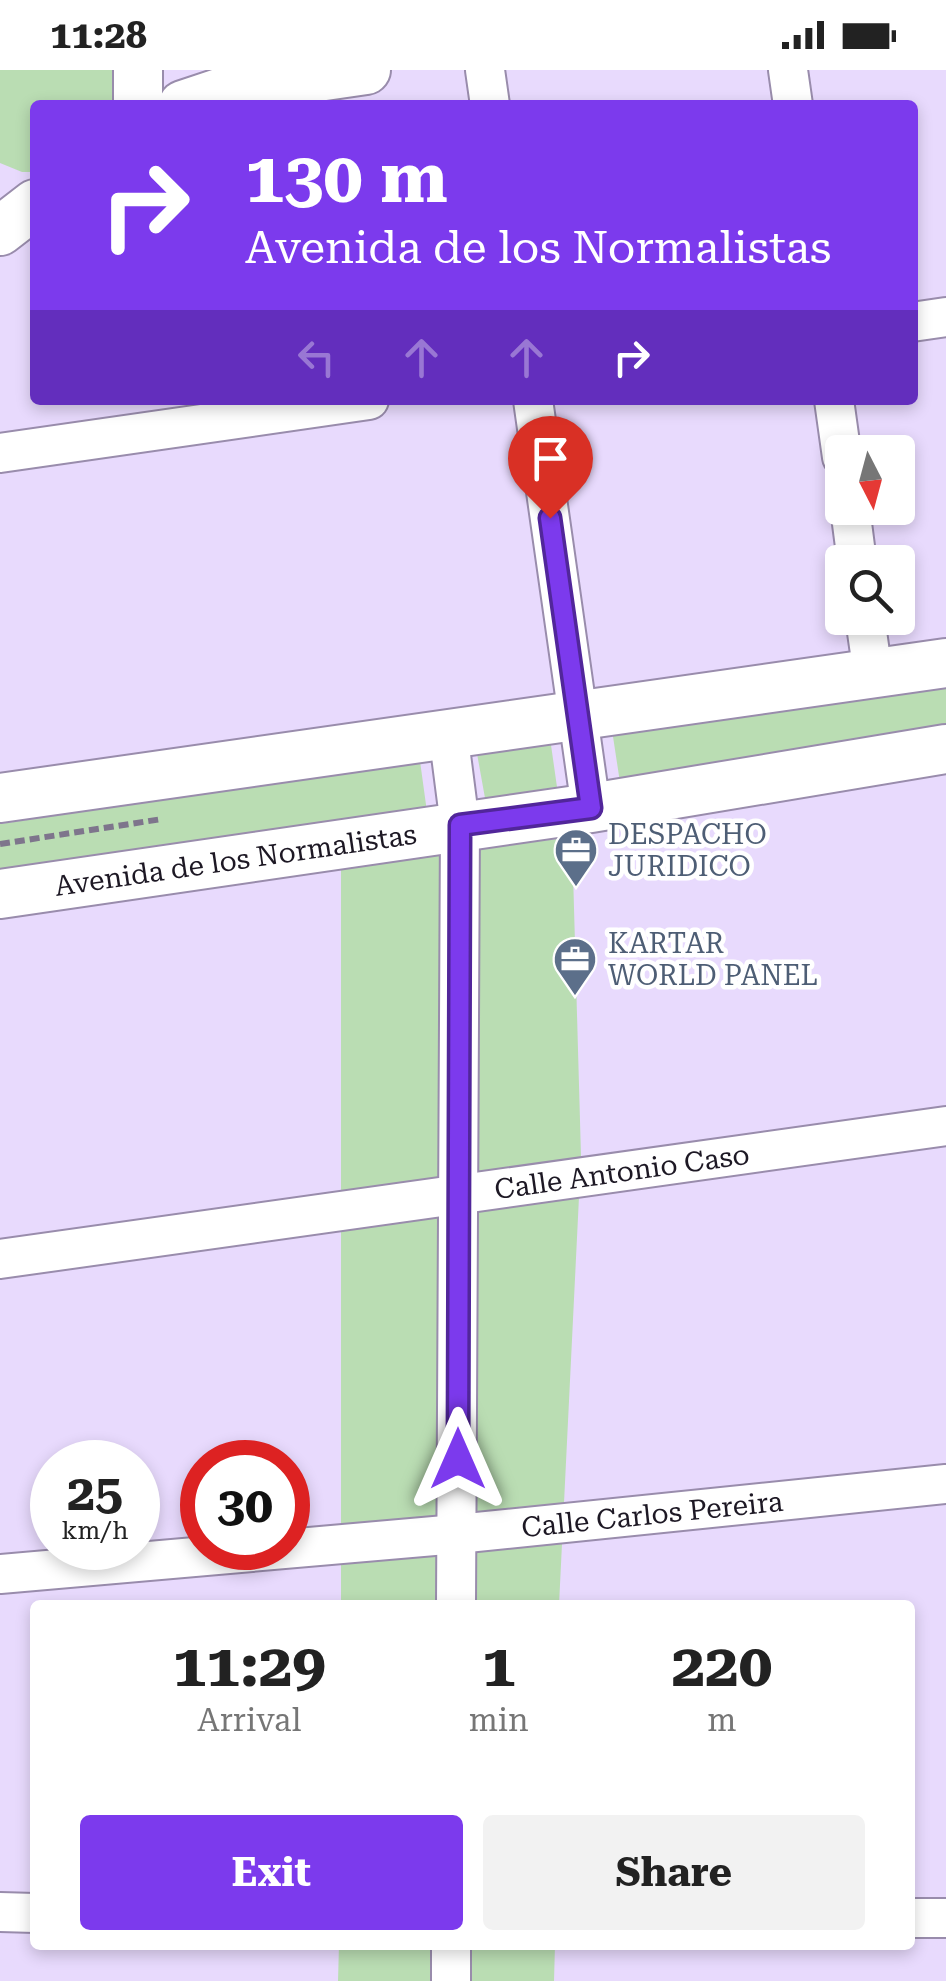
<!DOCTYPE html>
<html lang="en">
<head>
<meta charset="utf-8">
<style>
	body { margin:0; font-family:"Roboto Serif",serif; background:#f2f2f2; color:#222; height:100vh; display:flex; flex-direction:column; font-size:38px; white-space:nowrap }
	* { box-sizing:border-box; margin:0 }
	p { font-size:32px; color:#767676 }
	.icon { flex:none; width:55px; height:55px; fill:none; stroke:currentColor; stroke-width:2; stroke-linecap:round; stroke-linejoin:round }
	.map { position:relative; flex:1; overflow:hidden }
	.panel { position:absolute; left:30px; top:1530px; width:885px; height:350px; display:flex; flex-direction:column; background:#fff; border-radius:10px; box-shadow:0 5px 15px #0003 }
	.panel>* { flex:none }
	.banner { position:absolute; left:30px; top:30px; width:888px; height:305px; border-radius:10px; box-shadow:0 5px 15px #0003; background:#7c3aed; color:#fff; overflow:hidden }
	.needle { width:65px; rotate:174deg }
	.controls { position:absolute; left:825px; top:365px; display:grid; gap:20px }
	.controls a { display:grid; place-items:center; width:90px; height:90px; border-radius:10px; background:#fff; box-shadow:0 5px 15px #0003; font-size:50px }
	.speed { position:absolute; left:30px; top:1370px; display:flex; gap:20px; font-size:50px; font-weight:700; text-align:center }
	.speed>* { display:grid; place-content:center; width:130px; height:130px; border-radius:50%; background:#fff; box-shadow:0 5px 15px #0003; line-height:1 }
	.speed small { font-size:25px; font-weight:400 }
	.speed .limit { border:15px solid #d22; background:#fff; color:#111 }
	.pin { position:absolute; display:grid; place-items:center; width:85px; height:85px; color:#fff; margin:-102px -42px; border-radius:50% 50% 50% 0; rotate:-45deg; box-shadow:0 0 10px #0007 }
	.pin .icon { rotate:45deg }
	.me { position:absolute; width:110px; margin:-55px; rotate:0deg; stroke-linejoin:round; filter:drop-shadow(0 0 8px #0008) }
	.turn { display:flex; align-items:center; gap:35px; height:210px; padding:0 50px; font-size:45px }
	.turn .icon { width:130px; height:130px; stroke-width:2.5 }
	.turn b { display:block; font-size:70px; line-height:85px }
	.lanes { display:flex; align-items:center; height:95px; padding:0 50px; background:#0003; justify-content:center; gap:50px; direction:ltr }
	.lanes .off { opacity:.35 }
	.eta { display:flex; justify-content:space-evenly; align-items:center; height:170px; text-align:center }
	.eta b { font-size:60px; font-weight:700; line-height:70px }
	.button { display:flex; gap:20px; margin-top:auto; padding:20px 50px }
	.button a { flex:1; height:115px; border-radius:10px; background:#7c3aed; color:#fff; font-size:40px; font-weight:700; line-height:115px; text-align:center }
	.button a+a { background:#f2f2f2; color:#222 }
	.status { display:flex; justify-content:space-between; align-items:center; height:70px; padding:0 50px; background:#fff; direction:ltr }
	.status svg { height:28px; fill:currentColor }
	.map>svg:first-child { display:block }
</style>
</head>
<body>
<div class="status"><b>11:28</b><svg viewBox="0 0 49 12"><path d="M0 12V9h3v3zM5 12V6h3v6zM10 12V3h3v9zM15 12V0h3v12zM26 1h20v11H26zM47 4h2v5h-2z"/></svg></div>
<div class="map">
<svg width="946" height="1911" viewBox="0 0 946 1911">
	<rect width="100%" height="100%" fill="#e8dafd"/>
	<path fill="#baddb3" d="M 0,0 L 119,0 L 120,35 L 35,35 L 35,102 L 22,102 L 0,93 Z
		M 946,612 L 946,665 L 621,719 L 612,660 Z
		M 550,668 L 557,717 L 485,728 L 476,678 Z
		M 420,691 L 427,742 L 0,802 L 0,754 Z
		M 572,767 L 581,1086 L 559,1535 L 341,1535 L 341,797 Z
		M 339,1875 L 555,1875 L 554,1911 L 338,1911 Z"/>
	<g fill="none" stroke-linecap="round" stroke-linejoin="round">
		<g stroke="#998cac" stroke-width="42">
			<g id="minor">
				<path d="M 485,0 L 490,35"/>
				<path d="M 788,0 L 793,35"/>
				<path d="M 912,252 L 946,247"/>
				<path d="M 533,330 L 591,738"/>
				<path d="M 834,330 L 842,387"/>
				<path d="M 0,383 L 369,330"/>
				<path d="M 850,438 L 857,492"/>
				<path d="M 865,548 L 873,604"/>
				<path d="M 448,662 L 460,755 L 456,1535"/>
				<path id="s1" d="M 0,1189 L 946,1056"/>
				<path id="s2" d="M 0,1504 L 457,1464 L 946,1414"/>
				<path d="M 0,1842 L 35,1843"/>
				<path d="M 910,1848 L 946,1848"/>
				<path d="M 451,1911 L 451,1875"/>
			</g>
		</g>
		<g stroke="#998cac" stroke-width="52">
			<g id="tertiary">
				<path d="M 138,35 L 138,0"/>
				<path d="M 183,35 L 228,20 L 366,0"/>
				<path d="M 0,161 L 35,134"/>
				<path d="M 0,728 L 946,593"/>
				<path id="s3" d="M 0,824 L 591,738 L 946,679"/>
			</g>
		</g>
		<path stroke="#7e758c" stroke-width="6" stroke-dasharray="10 5" stroke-linecap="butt" d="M 0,774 L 162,749"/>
		<use href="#minor" stroke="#fff" stroke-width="38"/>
		<use href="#tertiary" stroke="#fff" stroke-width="48"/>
	</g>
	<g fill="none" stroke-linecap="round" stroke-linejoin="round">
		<g stroke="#51269a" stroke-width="25">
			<path id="route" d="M 458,1389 L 460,755 L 591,738 L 550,448"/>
		</g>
		<use href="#route" stroke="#7c3aed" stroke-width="18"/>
	</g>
	<defs>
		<g id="office-pin" transform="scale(2.25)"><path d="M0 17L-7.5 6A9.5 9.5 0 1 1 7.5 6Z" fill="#5c6f8a" stroke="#fff"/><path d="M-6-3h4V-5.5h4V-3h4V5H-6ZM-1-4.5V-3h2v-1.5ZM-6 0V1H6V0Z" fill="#fff"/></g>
	</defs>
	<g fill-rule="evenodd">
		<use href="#office-pin" x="576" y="780"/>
		<use href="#office-pin" x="575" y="889"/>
	</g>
	<g text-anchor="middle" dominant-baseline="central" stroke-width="9" stroke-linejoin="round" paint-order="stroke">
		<g font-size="28" fill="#4e5e75" stroke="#fff" text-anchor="start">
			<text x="608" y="764">DESPACHO<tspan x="608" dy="32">JURIDICO</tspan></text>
			<text x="608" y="873">KARTAR<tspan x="608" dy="32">WORLD PANEL</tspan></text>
		</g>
		<g font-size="28" fill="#1d1824" stroke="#fff">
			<text stroke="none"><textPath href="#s3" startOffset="238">Avenida de los Normalistas</textPath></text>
			<text stroke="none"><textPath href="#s1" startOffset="628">Calle Antonio Caso</textPath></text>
			<text stroke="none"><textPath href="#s2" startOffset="655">Calle Carlos Pereira</textPath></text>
		</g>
	</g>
</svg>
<div class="controls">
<a><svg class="needle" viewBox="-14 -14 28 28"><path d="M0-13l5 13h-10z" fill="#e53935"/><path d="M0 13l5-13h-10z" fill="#767676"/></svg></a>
<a><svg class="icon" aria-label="search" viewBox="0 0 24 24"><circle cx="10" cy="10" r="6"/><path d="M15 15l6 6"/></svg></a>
</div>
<div class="speed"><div>25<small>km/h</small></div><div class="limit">30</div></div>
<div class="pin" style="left:550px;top:448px;background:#d93025"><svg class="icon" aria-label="arrive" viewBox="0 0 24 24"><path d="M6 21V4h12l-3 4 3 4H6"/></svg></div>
<svg class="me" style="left:458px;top:1389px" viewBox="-20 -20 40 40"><path d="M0-17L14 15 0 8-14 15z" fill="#7c3aed" stroke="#fff" stroke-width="4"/></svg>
<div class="banner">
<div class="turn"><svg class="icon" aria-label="right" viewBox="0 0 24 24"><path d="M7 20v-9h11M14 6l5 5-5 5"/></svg><div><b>130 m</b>Avenida de los Normalistas</div></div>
<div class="lanes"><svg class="icon off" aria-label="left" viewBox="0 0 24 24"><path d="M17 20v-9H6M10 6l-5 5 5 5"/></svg><svg class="icon off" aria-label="ahead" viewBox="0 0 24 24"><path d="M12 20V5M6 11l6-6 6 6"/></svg><svg class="icon off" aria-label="ahead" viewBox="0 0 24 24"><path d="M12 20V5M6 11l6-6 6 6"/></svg><svg class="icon" aria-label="right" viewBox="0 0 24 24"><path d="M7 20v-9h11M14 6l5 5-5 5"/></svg></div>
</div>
<section class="panel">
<div class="eta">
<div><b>11:29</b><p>Arrival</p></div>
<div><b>1</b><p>min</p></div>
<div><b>220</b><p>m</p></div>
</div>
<div class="button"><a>Exit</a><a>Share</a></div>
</section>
</div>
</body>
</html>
